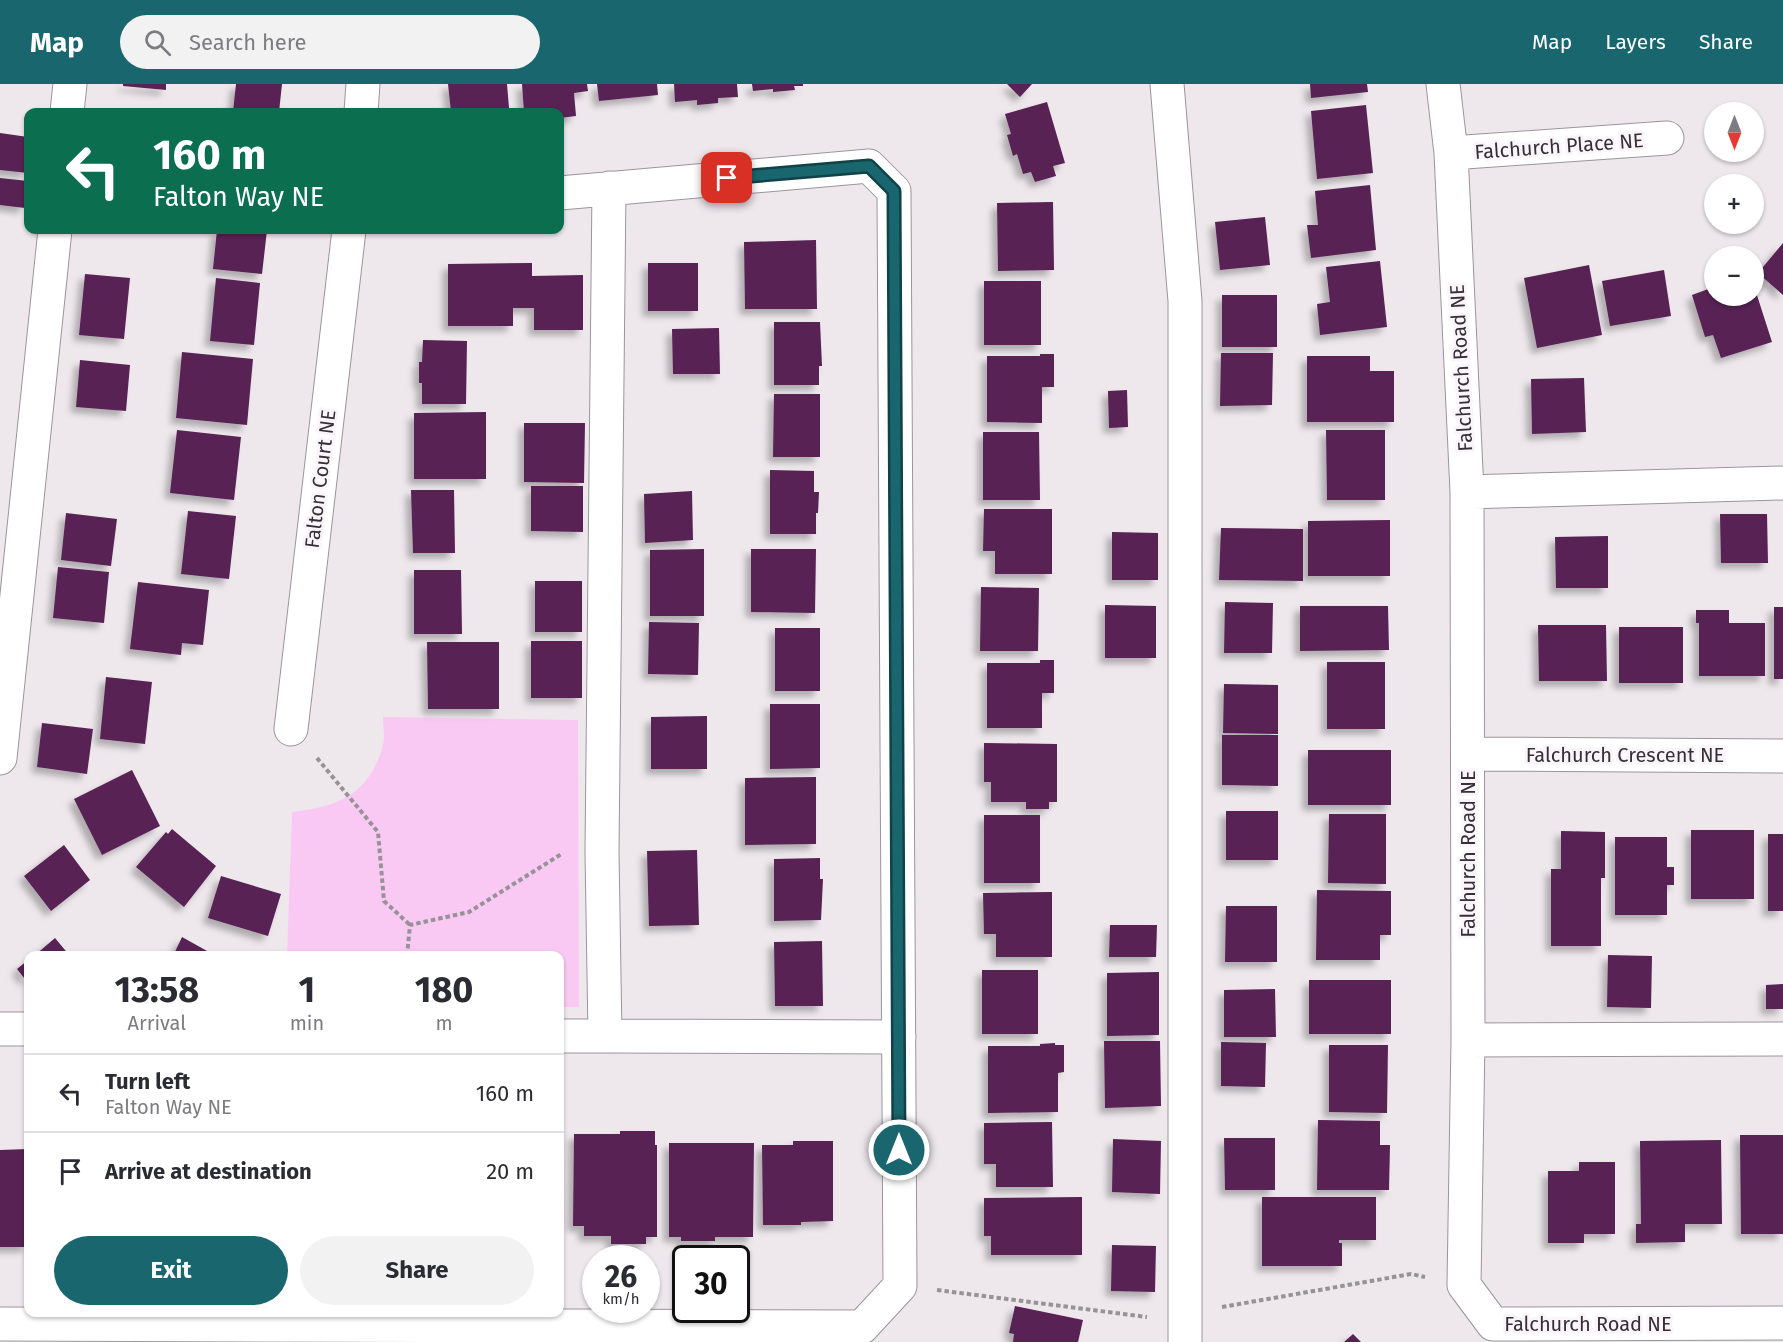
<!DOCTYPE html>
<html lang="en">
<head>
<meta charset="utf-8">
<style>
	body { margin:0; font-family:"Fira Sans",sans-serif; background:#f2f2f3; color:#2b2b33; height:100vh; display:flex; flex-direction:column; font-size:22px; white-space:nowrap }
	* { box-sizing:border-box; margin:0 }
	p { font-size:20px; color:#7c7c81 }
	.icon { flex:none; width:33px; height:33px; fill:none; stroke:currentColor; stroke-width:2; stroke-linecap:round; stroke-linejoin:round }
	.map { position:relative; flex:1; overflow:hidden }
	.details { position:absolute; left:24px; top:867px; width:540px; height:366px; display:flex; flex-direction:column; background:#fff; border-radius:12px; box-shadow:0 2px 4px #0004 }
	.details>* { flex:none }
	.top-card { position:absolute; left:24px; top:24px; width:540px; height:126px; border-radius:12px; box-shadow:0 2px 4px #0004; background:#0b6e4f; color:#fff; overflow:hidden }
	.needle { width:39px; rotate:180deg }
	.fabs { position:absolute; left:1704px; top:18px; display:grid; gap:12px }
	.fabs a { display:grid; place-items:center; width:60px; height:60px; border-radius:50%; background:#fff; box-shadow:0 2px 4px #0004; font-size:30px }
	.speed { position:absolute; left:582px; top:1161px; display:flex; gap:12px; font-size:30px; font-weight:700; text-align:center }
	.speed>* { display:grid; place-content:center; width:78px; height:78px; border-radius:50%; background:#fff; box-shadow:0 2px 4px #0004; line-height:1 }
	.speed small { font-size:15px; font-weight:400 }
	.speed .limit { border:3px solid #111; border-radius:9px; background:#fff; color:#111 }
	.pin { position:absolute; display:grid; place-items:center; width:51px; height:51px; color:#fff; margin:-26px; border-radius:12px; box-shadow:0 3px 9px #0006 }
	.me { position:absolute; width:66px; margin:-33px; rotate:0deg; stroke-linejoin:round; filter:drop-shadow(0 0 4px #0008) }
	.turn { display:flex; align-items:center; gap:21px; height:126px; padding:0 30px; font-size:27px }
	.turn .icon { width:78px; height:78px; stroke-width:2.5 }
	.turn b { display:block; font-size:42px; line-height:51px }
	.eta { display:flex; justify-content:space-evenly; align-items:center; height:102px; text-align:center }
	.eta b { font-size:36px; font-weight:700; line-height:42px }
	.action { display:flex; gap:12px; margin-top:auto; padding:12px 30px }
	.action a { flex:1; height:69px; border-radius:36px; background:#19666e; color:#fff; font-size:24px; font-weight:700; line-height:69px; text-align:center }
	.action a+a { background:#f2f2f3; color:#2b2b33 }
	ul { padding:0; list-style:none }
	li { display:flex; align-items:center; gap:18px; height:78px; padding:0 30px; border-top:2px solid #e1e1e2 }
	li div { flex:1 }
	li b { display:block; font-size:22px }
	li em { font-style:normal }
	header { display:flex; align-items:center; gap:36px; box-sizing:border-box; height:84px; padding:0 30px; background:#19666e; color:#fff }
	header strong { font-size:28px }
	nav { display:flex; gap:33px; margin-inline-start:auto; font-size:21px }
	.search { width:420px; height:54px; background:#f2f2f3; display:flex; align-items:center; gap:15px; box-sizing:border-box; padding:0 21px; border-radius:33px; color:#7c7c81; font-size:22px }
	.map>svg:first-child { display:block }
</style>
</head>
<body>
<header>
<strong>Map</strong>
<div class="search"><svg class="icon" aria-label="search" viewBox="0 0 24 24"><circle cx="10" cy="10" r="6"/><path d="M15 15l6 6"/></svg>Search here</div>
<nav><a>Map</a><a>Layers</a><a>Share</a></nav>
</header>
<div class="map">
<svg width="1783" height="1258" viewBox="0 0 1783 1258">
	<defs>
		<filter id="shadow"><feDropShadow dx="-5.5" dy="5.5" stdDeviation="3" flood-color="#0004"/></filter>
	</defs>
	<rect width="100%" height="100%" fill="#eee8ed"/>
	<path fill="#f9c9f4" d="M 383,633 L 578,636 L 579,923 L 560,923 L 560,872 L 287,871 L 292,728 C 338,723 370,710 383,661 C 385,653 383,642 383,633 Z"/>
	<path fill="#582155" filter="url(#shadow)" d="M 123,0 L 166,0 L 166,6 L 123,2 Z
		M 236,0 L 282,0 L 279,28 L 233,28 Z
		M 448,0 L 507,0 L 509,24 L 451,28 Z
		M 522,0 L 587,0 L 588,7 L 574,9 L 576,32 L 560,34 L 560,28 L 524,28 Z
		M 597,0 L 657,0 L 658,11 L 599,17 Z
		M 674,0 L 737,0 L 738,13 L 718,14 L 718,19 L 697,21 L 697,16 L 675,18 Z
		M 752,0 L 803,0 L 803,2 L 794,2 L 795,6 L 773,8 L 773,5 L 753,7 Z
		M 1007,0 L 1032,0 L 1020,13 Z
		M 1310,0 L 1367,0 L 1368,8 L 1311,14 Z
		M 1047,18 L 1065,79 L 1053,82 L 1056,92 L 1035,98 L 1031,88 L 1023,90 L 1017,70 L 1013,72 L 1007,51 L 1011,50 L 1005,30 Z
		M 1366,21 L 1373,89 L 1317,95 L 1311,27 Z
		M 0,49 L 28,53 L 28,89 L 0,86 Z
		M 0,94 L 28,97 L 25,124 L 0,121 Z
		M 1370,101 L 1376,166 L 1311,174 L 1307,141 L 1318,141 L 1315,107 Z
		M 1053,118 L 1054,186 L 998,187 L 997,119 Z
		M 1265,133 L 1270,181 L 1220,186 L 1215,138 Z
		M 217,146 L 267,146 L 262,190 L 213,185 Z
		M 816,156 L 817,225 L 745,225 L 744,158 Z
		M 1783,159 L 1783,211 L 1758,189 Z
		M 1380,177 L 1387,243 L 1320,251 L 1317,220 L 1330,218 L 1326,183 Z
		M 532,179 L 532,192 L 583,191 L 583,246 L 534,246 L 534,224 L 513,224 L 513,242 L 448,242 L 448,180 Z
		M 648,179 L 698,179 L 698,227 L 648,227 Z
		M 1589,181 L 1602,251 L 1537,264 L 1524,194 Z
		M 1664,186 L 1671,232 L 1610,242 L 1602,197 Z
		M 85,190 L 130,194 L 124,255 L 79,251 Z
		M 216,194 L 260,199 L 254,261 L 210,257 Z
		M 984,197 L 1041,197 L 1041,261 L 984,261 Z
		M 1714,200 L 1714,212 L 1754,212 L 1754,202 L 1772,258 L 1721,274 L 1713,251 L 1705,253 L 1692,211 L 1711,204 L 1711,201 Z
		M 1222,211 L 1277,211 L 1277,263 L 1222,263 Z
		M 774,238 L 820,238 L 822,282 L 819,282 L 819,301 L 774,301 Z
		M 719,244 L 720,290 L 673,290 L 672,245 Z
		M 423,256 L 467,257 L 466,320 L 422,320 L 422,299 L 419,299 L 419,278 L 422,278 Z
		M 182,268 L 253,275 L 247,341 L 176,334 Z
		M 1221,269 L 1273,269 L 1272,321 L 1220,322 Z
		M 1040,270 L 1054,270 L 1054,303 L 1042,303 L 1042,339 L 987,338 L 987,272 L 1040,272 Z
		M 1307,272 L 1370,272 L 1370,287 L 1394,287 L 1394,338 L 1307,338 Z
		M 80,276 L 130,281 L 126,327 L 76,323 Z
		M 1584,294 L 1586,348 L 1532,350 L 1531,295 Z
		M 1127,306 L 1128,343 L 1109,344 L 1108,307 Z
		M 774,310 L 820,310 L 820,373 L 773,373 Z
		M 486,328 L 486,395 L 414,395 L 414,329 Z
		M 524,339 L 585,339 L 584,399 L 524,398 Z
		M 177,346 L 241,353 L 234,416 L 170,409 Z
		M 1326,346 L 1385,346 L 1385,416 L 1327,416 Z
		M 983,348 L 1039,348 L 1040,416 L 983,416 Z
		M 770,386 L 814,387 L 814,408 L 819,408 L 818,429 L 816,429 L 816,450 L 770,450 Z
		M 531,402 L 583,402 L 583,448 L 531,447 Z
		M 411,406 L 454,406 L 455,469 L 413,469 Z
		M 692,407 L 693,456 L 645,459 L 644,410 Z
		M 984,425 L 1052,425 L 1052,490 L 995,490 L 995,467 L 983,467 Z
		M 188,427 L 236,432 L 229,495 L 181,490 Z
		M 66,429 L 117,435 L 111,482 L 61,476 Z
		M 1720,430 L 1767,430 L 1768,479 L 1721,479 Z
		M 1390,436 L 1390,492 L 1308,492 L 1308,437 Z
		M 1221,444 L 1303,445 L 1303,497 L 1219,496 Z
		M 1112,448 L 1158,449 L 1158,496 L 1112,496 Z
		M 1608,452 L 1608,504 L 1556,504 L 1555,453 Z
		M 704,465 L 704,532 L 650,532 L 650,466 Z
		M 751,465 L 816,465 L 815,529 L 751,528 Z
		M 58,483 L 109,488 L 104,539 L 53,534 Z
		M 414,486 L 461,486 L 462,550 L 414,550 Z
		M 535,497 L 582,497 L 582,548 L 535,548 Z
		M 138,498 L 209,506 L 203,561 L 182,559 L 181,571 L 130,565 Z
		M 981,503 L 1039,504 L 1038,567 L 980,567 Z
		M 1225,518 L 1273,519 L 1272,569 L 1224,569 Z
		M 1105,521 L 1156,522 L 1156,574 L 1105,574 Z
		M 1300,522 L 1388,522 L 1389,566 L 1300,567 Z
		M 1774,523 L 1783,523 L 1783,595 L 1774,595 Z
		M 1696,526 L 1729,526 L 1729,539 L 1765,539 L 1765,592 L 1699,592 L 1699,539 L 1696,539 Z
		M 649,538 L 699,539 L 698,591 L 648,590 Z
		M 1538,541 L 1606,541 L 1607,597 L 1539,597 Z
		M 1619,543 L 1683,543 L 1683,599 L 1619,599 Z
		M 775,544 L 820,544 L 820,607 L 775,607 Z
		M 531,557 L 582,557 L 582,614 L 531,614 Z
		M 427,558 L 499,558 L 499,625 L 428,625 Z
		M 1040,576 L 1054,576 L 1054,609 L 1042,609 L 1042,644 L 987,644 L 987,579 L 1040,579 Z
		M 1327,578 L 1385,578 L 1385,645 L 1327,645 Z
		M 106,593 L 152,598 L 145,660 L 100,655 Z
		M 1224,600 L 1278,601 L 1278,650 L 1223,649 Z
		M 770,620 L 820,620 L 820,684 L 770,685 Z
		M 707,632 L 707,685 L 651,685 L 651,633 Z
		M 42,639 L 93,645 L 87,690 L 37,683 Z
		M 1222,651 L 1278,651 L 1278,702 L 1222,701 Z
		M 984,659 L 1057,660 L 1057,718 L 1049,718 L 1049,725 L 1026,725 L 1026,718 L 991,718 L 991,698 L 984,698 Z
		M 1308,666 L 1391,666 L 1391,721 L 1308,721 Z
		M 132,686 L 160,742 L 102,771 L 74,715 Z
		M 816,693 L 816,760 L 745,761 L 745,694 Z
		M 1226,727 L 1278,727 L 1278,776 L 1226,776 Z
		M 1329,730 L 1386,730 L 1386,800 L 1328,799 Z
		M 984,731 L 1040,731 L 1040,799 L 984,799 Z
		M 172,745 L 216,782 L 184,823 L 136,783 L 166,748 L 168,750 Z
		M 1691,746 L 1754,746 L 1754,815 L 1691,815 Z
		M 1561,747 L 1605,748 L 1605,794 L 1601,794 L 1601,862 L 1551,862 L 1551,785 L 1561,785 Z
		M 1768,750 L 1783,750 L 1783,827 L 1768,827 Z
		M 1615,753 L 1667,753 L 1667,783 L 1674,783 L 1674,801 L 1667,801 L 1667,831 L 1615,831 Z
		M 64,761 L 90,796 L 51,827 L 24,792 Z
		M 697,766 L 699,841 L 649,842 L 647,767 Z
		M 820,774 L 820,795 L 823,795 L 821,836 L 774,837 L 774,775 Z
		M 221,792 L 281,810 L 268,852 L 208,834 Z
		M 1317,806 L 1391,807 L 1391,851 L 1380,851 L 1380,876 L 1316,876 Z
		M 1052,808 L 1052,873 L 996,873 L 996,850 L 984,850 L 983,809 Z
		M 1226,822 L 1277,822 L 1277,878 L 1225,878 Z
		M 1110,841 L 1157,841 L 1156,873 L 1109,873 Z
		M 182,853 L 216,872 L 173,872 Z
		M 55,854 L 70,872 L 34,872 Z
		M 822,857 L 823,922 L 775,922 L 774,858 Z
		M 1608,871 L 1652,872 L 1651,924 L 1607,923 Z
		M 28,876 L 28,899 L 17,885 Z
		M 982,886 L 1038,886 L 1038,950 L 982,950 Z
		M 1159,888 L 1159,951 L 1107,952 L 1107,889 Z
		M 1309,896 L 1391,896 L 1391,950 L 1309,950 Z
		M 1783,900 L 1783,925 L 1766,925 L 1766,901 Z
		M 1275,905 L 1276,953 L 1224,953 L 1224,906 Z
		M 1104,957 L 1160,957 L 1161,1022 L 1105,1024 Z
		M 1221,958 L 1266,959 L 1265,1003 L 1221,1002 Z
		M 1055,959 L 1055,961 L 1064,961 L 1064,988 L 1058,989 L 1058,1028 L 988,1029 L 988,962 L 1040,962 L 1040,960 Z
		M 1329,961 L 1388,961 L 1387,1029 L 1329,1028 Z
		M 1318,1036 L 1380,1037 L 1380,1061 L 1390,1061 L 1389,1106 L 1317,1106 Z
		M 1052,1038 L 1053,1103 L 996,1103 L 996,1080 L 984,1080 L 984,1039 Z
		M 620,1047 L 655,1047 L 655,1061 L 657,1061 L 657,1153 L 646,1153 L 646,1160 L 611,1160 L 611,1152 L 584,1152 L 584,1142 L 573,1142 L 574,1050 L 620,1050 Z
		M 1740,1051 L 1783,1051 L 1783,1150 L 1741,1150 Z
		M 1224,1054 L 1275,1054 L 1275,1106 L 1225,1106 Z
		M 1113,1055 L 1161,1057 L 1160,1110 L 1112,1108 Z
		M 1721,1056 L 1722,1140 L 1685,1140 L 1685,1158 L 1636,1159 L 1636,1140 L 1641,1140 L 1640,1057 Z
		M 793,1057 L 833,1057 L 833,1137 L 801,1138 L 801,1141 L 763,1141 L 762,1061 L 793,1061 Z
		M 669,1059 L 754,1059 L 753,1153 L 715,1153 L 715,1157 L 681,1157 L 681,1153 L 669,1153 Z
		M 28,1065 L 28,1163 L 0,1163 L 0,1066 Z
		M 1579,1078 L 1615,1078 L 1615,1150 L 1584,1150 L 1584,1159 L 1548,1159 L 1548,1087 L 1579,1087 Z
		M 1082,1113 L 1082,1171 L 991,1171 L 991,1152 L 984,1152 L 984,1114 Z
		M 1262,1113 L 1376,1113 L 1376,1156 L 1339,1156 L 1339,1159 L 1342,1159 L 1342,1182 L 1262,1182 Z
		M 1112,1161 L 1156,1162 L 1155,1208 L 1111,1207 Z
		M 1015,1222 L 1083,1236 L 1078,1258 L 1013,1258 L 1014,1250 L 1009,1249 Z
		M 1353,1250 L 1361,1258 L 1344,1258 Z"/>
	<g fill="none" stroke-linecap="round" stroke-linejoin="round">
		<g stroke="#9b959a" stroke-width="35">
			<path id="minor" d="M 1167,0 L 1185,217 L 1185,1258
				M 1443,0 L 1451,69 L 1467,408 L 1468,956 L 1464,1201 L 1493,1240 L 1783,1239
				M 67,28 L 70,0
				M 361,28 L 363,0
				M 1451,69 L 1667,54
				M 1467,408 L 1783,399
				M 291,645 L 349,146
				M 1468,670 L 1783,672
				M 0,674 L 55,146
				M 0,945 L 28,945
				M 560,952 L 605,952 L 602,768 L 609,104
				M 605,952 L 899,953
				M 1468,956 L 1783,955
				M 0,1240 L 862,1243 L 900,1202 L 894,107 L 869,82 L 560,109"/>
		</g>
		<path stroke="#969295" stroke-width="4" stroke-dasharray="4.5 3" stroke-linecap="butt" d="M 317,674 L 378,748 L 384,817 L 410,841
			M 407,872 L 410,841 L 469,828 L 563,769
			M 937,1206 L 1147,1233
			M 1222,1223 L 1411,1190 L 1425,1193"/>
		<use href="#minor" stroke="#fff" stroke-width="33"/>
	</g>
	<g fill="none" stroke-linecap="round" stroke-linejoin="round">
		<g stroke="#104248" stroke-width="15">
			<path id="route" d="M 727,94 L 869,82 L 894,107 L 899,1066"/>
		</g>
		<use href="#route" stroke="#19666e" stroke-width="10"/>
	</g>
	<g text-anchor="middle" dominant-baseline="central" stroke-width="6" stroke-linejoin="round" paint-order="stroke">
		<g font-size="20" fill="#333133" stroke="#fbf5fb">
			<text transform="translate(1559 62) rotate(-4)">Falchurch Place NE</text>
			<text transform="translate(1461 284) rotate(-93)">Falchurch Road NE</text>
			<text transform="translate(320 395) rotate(-83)">Falton Court NE</text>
			<text x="1625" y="671">Falchurch Crescent NE</text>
			<text transform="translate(1468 770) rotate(-90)">Falchurch Road NE</text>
			<text x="1588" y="1240">Falchurch Road NE</text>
		</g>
	</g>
</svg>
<div class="fabs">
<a><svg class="needle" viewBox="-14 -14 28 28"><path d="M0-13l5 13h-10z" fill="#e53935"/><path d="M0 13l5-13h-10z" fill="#7c7c81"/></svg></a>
<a>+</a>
<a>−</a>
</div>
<div class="speed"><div>26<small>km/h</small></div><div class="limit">30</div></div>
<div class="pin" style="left:727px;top:94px;background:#d93025"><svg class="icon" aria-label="arrive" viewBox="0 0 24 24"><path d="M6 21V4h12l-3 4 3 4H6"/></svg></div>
<svg class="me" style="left:899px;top:1066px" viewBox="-20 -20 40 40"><circle r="17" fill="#19666e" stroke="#fff" stroke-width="3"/><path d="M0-11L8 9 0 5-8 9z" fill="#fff"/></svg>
<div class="top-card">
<div class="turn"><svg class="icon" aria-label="left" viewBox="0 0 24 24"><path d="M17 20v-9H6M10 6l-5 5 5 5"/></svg><div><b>160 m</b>Falton Way NE</div></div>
</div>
<section class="details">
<div class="eta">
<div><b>13:58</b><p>Arrival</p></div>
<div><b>1</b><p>min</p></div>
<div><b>180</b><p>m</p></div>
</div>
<ul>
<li><svg class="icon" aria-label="left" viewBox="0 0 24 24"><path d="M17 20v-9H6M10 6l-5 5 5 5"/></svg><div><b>Turn left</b><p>Falton Way NE</p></div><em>160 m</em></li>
<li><svg class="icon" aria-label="arrive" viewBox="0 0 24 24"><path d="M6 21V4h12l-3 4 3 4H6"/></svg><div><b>Arrive at destination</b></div><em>20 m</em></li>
</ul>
<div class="action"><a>Exit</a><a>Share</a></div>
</section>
</div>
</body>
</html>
